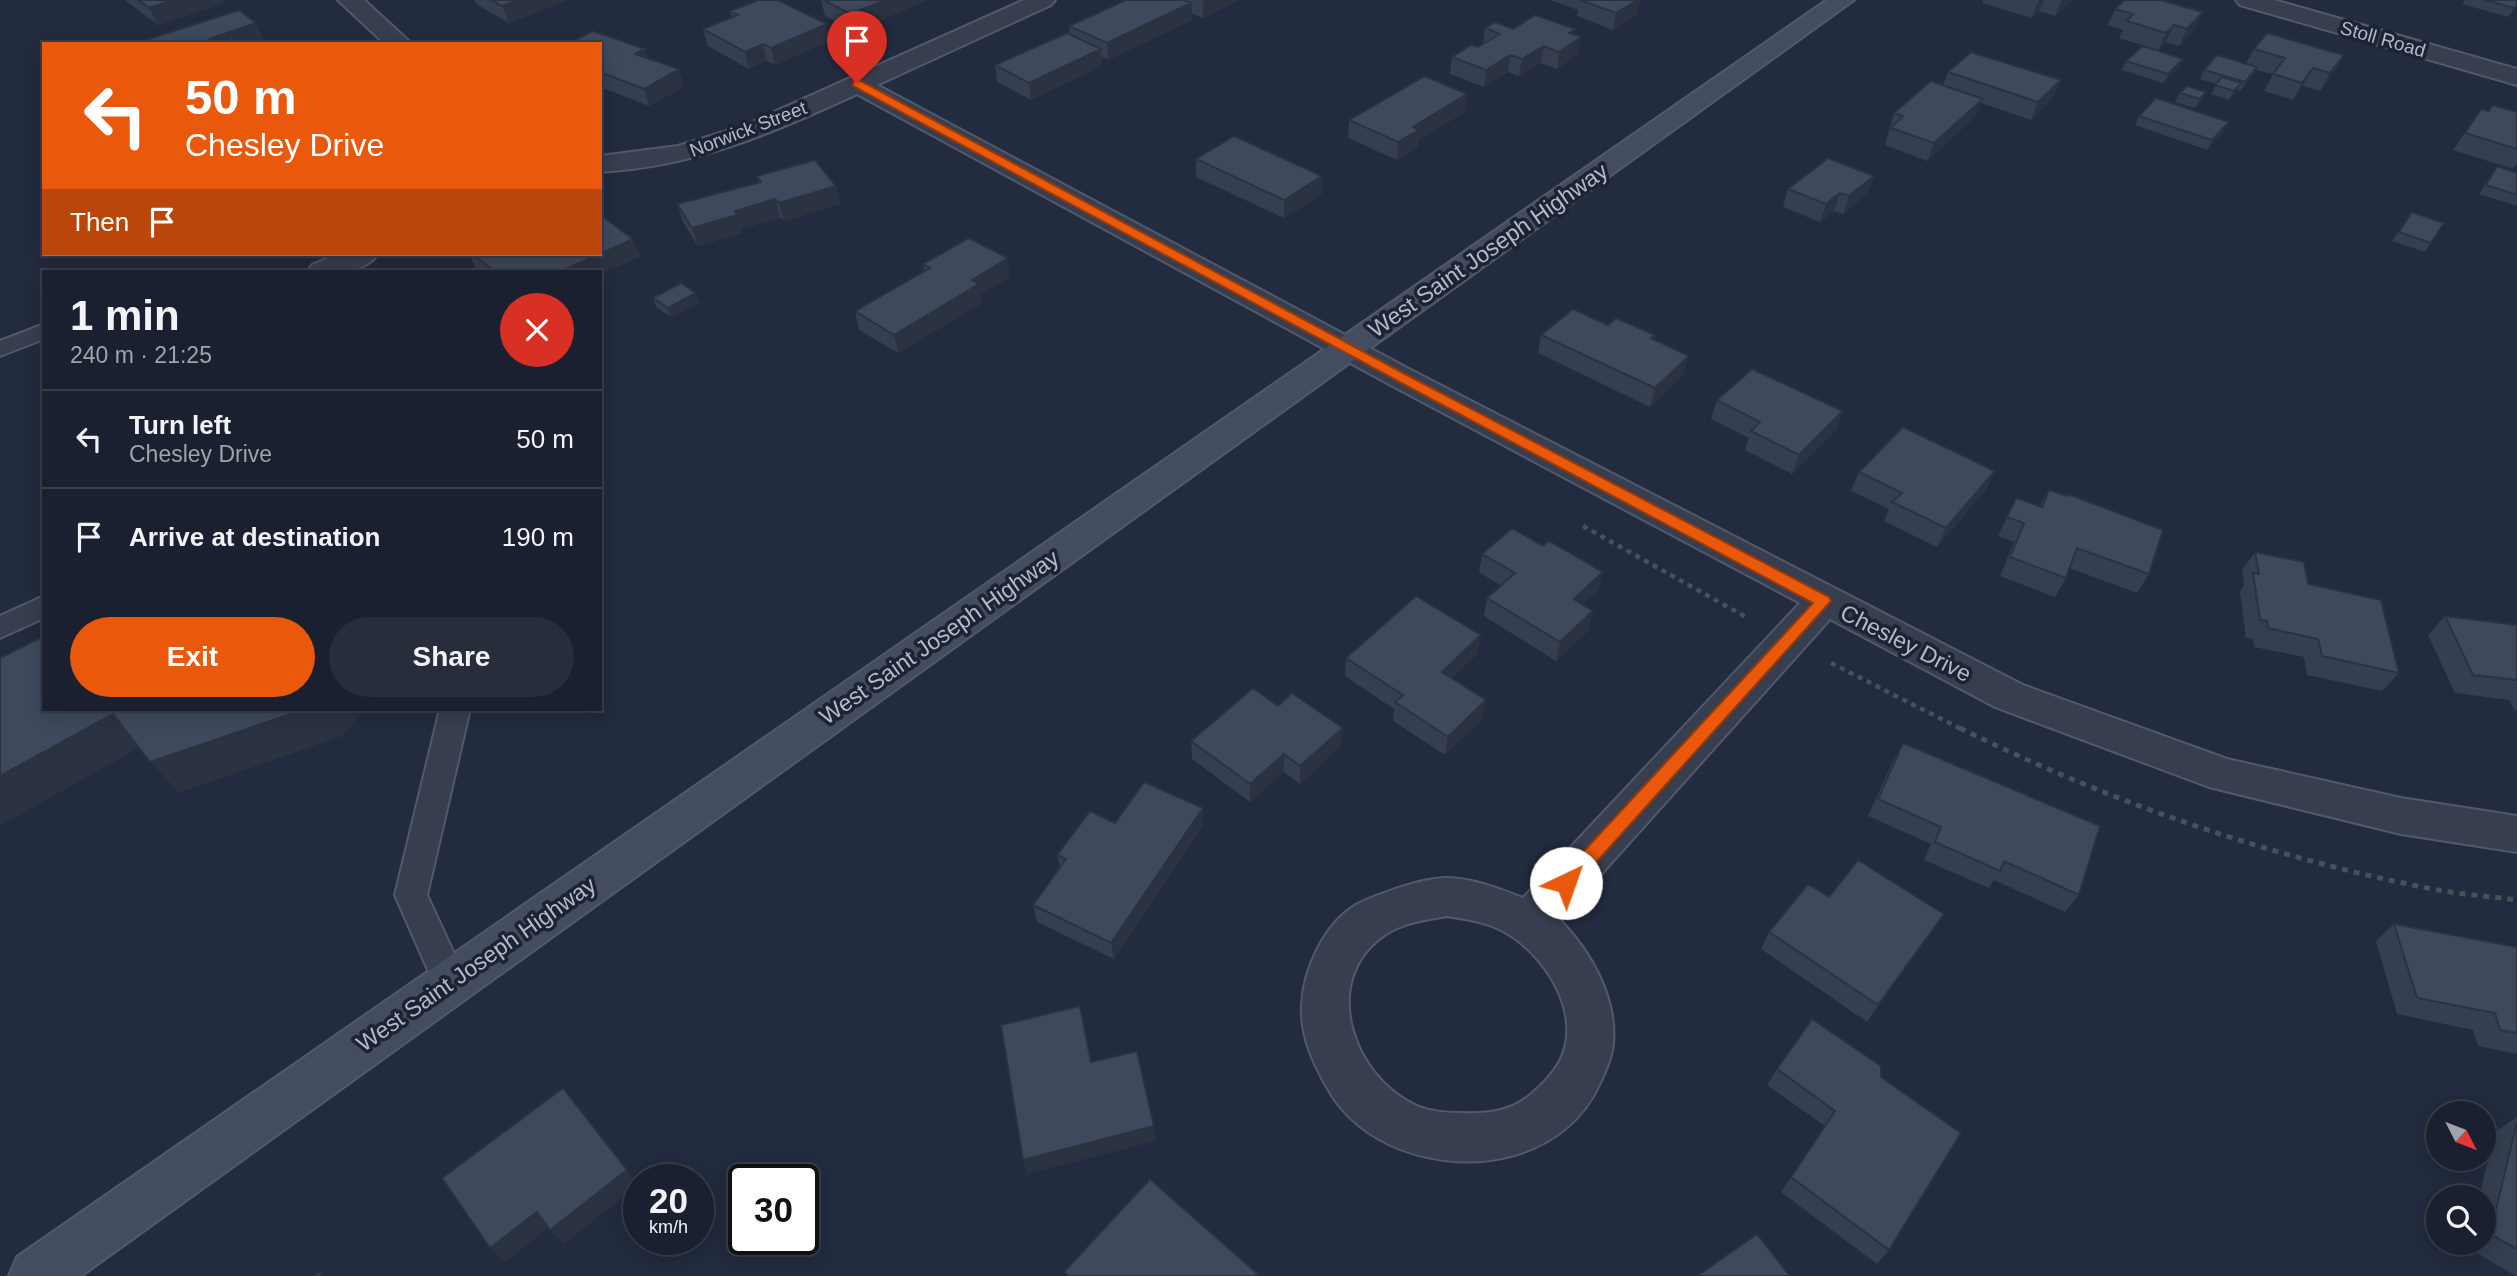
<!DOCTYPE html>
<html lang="en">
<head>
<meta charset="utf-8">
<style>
	body { margin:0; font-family:Arial,sans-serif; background:#272d3b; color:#f1f3f6; height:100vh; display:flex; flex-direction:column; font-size:26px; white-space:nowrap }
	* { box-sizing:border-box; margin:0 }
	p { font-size:23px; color:#9fa3aa }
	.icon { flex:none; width:38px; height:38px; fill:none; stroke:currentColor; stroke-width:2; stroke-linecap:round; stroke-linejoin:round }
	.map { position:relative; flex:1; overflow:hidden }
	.side { position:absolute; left:42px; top:270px; width:560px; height:441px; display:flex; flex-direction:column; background:#1a202f; border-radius:0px; box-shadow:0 4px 18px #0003,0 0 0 2px #383e4b }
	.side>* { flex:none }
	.top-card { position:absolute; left:42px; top:42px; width:560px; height:214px; border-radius:0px; box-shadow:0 4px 18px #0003,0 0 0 2px #383e4b; background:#ea580c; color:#fff; overflow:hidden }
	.needle { width:46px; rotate:132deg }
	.buttons { position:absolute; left:2426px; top:1101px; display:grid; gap:14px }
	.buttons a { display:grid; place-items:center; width:70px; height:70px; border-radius:50%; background:#1a202f; box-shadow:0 4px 18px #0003,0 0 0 2px #383e4b; font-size:35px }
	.speed { position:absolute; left:623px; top:1164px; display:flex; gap:14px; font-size:35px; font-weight:700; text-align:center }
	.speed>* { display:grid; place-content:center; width:91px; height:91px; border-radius:50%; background:#1a202f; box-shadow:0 4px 18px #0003,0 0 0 2px #383e4b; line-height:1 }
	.speed small { font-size:18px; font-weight:400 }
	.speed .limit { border:4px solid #111; border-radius:10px; background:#fff; color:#111 }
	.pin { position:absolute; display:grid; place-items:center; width:60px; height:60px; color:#fff; margin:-72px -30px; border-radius:50% 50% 50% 0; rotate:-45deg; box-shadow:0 0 7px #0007 }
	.pin .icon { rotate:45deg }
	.me { position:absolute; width:77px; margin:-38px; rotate:42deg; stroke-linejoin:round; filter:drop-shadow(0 0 5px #0008) }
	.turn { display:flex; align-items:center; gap:24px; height:147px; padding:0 28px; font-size:32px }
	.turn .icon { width:91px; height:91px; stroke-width:2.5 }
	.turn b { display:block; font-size:49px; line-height:60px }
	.then { display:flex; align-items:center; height:66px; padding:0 28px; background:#0003; gap:14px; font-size:26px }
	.round { display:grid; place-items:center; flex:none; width:74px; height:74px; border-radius:37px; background:#272d3b }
	.overview { display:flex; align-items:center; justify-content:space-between; height:119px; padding:0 28px }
	h1 { font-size:42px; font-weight:800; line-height:52px }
	.action { display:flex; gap:14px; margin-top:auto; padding:14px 28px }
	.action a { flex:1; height:80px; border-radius:42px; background:#ea580c; color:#fff; font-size:28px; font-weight:800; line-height:80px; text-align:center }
	.action a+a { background:#272d3b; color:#f1f3f6 }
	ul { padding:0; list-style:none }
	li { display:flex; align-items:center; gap:21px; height:98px; padding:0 28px; border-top:2px solid #383e4b }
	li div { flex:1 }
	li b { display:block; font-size:26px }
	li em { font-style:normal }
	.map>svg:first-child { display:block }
</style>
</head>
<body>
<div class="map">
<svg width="2517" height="1276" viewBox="0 0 2517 1276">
	<rect width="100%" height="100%" fill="#222b3f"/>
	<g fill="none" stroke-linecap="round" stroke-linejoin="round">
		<g stroke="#525969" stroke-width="4">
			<path id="lane" d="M 44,324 L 44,339 L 0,356 L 0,341 Z
				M 44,596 L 44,618 L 0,638 L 0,616 Z
				M 440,709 L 470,709 L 427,895 L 467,982 L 462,993 L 450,997 L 438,993 L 395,895 Z"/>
		</g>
		<g stroke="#525969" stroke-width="4">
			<path id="street" d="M 338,0 L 364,0 L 412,44 L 385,44 Z
				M 1024,0 L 1055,0 L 1051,5 L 877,85 L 1409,369 L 2023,685 L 2227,759 L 2401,798 L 2517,816 L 2517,852 L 2401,834 L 2209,787 L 1995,707 L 1830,619 L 1560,920 C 1591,952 1617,998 1613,1043 C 1612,1057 1606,1070 1600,1083 C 1566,1159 1472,1177 1400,1149 C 1370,1137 1344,1117 1328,1089 C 1313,1063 1300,1035 1302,1004 C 1304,969 1324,924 1356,905 C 1368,898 1382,894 1395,889 C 1411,884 1430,878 1447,878 C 1472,878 1500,889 1523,898 L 1800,603 L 1387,383 L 857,94 C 769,134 699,166 600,172 L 600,156 L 678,146 L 743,126 ZM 1447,916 C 1466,919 1486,922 1503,931 C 1544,953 1584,1013 1560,1061 C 1553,1074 1540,1087 1529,1096 C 1510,1111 1488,1114 1464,1113 C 1449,1113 1431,1112 1417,1106 C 1352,1077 1318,979 1386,934 C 1405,922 1426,920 1447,916 Z
				M 2236,0 L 2274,0 L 2517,69 L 2517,85 L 2240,5 Z
				M 338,254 L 378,254 C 363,275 330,272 308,271 L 312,265 Z"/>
		</g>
		<g stroke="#525969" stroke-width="4">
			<path id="secondary" d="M 1827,0 L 1854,0 L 81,1276 L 9,1276 L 17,1257 Z"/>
		</g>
		<path stroke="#40555a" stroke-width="4.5" stroke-dasharray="5 5" stroke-linecap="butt" d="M 1583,526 L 1746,617
			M 1831,663 L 1963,730"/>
		<path stroke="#40555a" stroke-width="5" stroke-dasharray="6 6" stroke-linecap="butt" d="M 1960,728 C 2107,801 2266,856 2427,888 C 2457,894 2487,896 2517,900"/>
		<use href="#lane" fill="#373e4f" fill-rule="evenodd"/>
		<use href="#street" fill="#373e4f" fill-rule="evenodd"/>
		<use href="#secondary" fill="#444c62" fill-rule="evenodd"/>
	</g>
	<path fill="#353f51" d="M 125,0 L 222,0 L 224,3 L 158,25 Z
		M 474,0 L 568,0 L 509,23 L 476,4 Z
		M 821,0 L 928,0 L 855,31 L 825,16 Z
		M 1126,0 L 1239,0 L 1203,18 L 1191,13 L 1192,20 L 1108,60 L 1102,57 L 1102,66 L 1031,100 L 997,82 L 995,65 L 1070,34 L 1069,26 Z
		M 1550,0 L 1640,0 L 1637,15 L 1613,30 L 1577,16 L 1578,10 Z
		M 1983,0 L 2073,0 L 2055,16 L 2039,11 L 2031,18 L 1982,3 Z
		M 2465,0 L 2517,0 L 2517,5 L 2508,17 L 2462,4 Z
		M 2115,9 L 2195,29 L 2179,46 L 2166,42 L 2158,50 L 2119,38 L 2123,30 L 2108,25 Z
		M 730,11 L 830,41 L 775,65 L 767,61 L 749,69 L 708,46 L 703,29 L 732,17 Z
		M 1485,28 L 1513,29 L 1574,35 L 1578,54 L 1557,69 L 1541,63 L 1519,76 L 1508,72 L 1484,87 L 1450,74 L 1452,57 L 1478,47 L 1483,44 Z
		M 600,44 L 649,59 L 684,87 L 649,106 L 600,87 Z
		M 2254,49 L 2344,55 L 2334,72 L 2320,91 L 2303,86 L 2293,100 L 2264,91 L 2273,74 L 2256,70 L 2253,76 L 2240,91 L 2237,90 L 2229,100 L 2211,94 L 2217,84 L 2200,79 L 2204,70 L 2246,63 Z
		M 2183,59 L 2179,68 L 2163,83 L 2122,70 L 2126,61 Z
		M 1948,72 L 2053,98 L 2031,120 L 1981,103 L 1976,116 L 1927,161 L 1885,145 L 1894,113 L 1943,85 Z
		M 2206,92 L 2202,101 L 2195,108 L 2175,102 L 2180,93 Z
		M 1467,94 L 1465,112 L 1418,140 L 1418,147 L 1397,160 L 1348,138 L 1349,120 Z
		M 2481,109 L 2489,111 L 2517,112 L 2517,164 L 2513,169 L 2453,150 Z
		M 2139,116 L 2224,131 L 2207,150 L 2135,125 Z
		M 1196,159 L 1322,194 L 1284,218 L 1196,177 Z
		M 2497,166 L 2517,173 L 2517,206 L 2479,194 Z
		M 757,176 L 836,186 L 840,204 L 784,221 L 780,217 L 741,229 L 742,233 L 698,246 L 683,222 L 677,204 L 759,183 Z
		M 1874,176 L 1867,194 L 1843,214 L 1834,211 L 1820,222 L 1783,207 L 1788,189 Z
		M 2412,212 L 2444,223 L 2425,252 L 2392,241 Z
		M 633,239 L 640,257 L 600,271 L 481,271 L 475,267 L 469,254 L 600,254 Z
		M 923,264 L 1010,277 L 981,294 L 982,303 L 898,353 L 859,330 L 855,311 L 924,271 Z
		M 653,298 L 700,303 L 671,317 L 656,307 Z
		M 1608,325 L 1655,335 L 1654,339 L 1684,374 L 1650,407 L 1538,353 L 1541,335 Z
		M 1717,400 L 1843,411 L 1836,430 L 1792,474 L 1745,450 L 1749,438 L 1711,419 Z
		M 1995,471 L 1986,490 L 1937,547 L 1884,521 L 1889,509 L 1851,491 L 1859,472 Z
		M 2049,490 L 2149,574 L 2137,593 L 2069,568 L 2066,578 L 2055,597 L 2000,576 L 2014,542 L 1998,536 L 2016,498 L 2040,506 Z
		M 2255,552 L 2308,584 L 2399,673 L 2382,691 L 2307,675 L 2304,657 L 2254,647 L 2253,639 L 2246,638 L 2240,592 L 2244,585 L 2242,570 Z
		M 1482,554 L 1603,572 L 1598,591 L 1583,605 L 1589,630 L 1556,661 L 1484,616 L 1487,598 L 1501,586 L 1479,572 Z
		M 2445,616 L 2517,625 L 2517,711 L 2514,710 L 2509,700 L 2455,693 L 2428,635 Z
		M 1478,653 L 1452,678 L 1483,718 L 1445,755 L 1393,721 L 1394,709 L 1345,676 L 1346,658 Z
		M 1278,706 L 1341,746 L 1300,784 L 1284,772 L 1250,802 L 1192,759 L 1191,741 Z
		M 1903,743 L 2079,895 L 2065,912 L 1994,880 L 1989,888 L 1924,860 L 1931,844 L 1868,816 L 1893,761 Z
		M 1203,808 L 1203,825 L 1114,959 L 1037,922 L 1033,905 L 1060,868 L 1057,855 L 1115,823 Z
		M 1829,897 L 1944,914 L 1867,1022 L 1761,949 L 1769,932 Z
		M 2394,924 L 2517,947 L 2517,1054 L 2478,1046 L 2473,1030 L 2397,1014 L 2376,941 Z
		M 1777,1069 L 1881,1077 L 1889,1250 L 1877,1264 L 1781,1192 L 1825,1126 L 1767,1085 Z
		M 2517,1117 L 2517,1276 L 2516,1276 L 2466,1247 L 2467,1242 L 2483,1242 L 2483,1197 L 2479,1197 L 2495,1132 Z"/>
	<path fill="#2b3342" d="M 172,0 L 222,0 L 224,3 L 158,25 L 149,8 Z
		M 518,0 L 568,0 L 509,23 L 502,6 Z
		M 885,0 L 928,0 L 855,31 L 851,14 Z
		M 1205,0 L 1239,0 L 1203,18 L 1203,1 Z
		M 1638,0 L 1640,0 L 1637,15 L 1613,30 L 1616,13 Z
		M 2039,0 L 2044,0 L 2039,11 L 2031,18 Z
		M 2062,0 L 2073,0 L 2055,16 Z
		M 1191,3 L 1192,20 L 1108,60 L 1107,43 Z
		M 2203,12 L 2195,29 L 2179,46 L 2187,29 Z
		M 256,23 L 264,40 L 254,44 L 211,44 L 209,39 Z
		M 827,24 L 830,41 L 775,65 L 771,48 Z
		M 2174,25 L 2166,42 L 2158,50 L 2166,33 Z
		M 1575,29 L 1572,43 L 1581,37 L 1578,54 L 1557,69 L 1559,52 L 1569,33 Z
		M 763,44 L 767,61 L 749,69 L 745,52 Z
		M 1544,46 L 1541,63 L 1519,76 L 1522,59 Z
		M 645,49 L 651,66 L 635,54 Z
		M 1101,49 L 1102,66 L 1031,100 L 1029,83 Z
		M 1510,55 L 1508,72 L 1484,87 L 1486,70 Z
		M 2344,55 L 2334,72 L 2320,91 L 2330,73 Z
		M 2183,59 L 2179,68 L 2163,83 L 2168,74 Z
		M 2257,67 L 2253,76 L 2240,91 L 2245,82 Z
		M 2313,68 L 2303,86 L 2293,100 L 2302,83 Z
		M 679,69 L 684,87 L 649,106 L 644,89 Z
		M 2061,80 L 2053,98 L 2031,120 L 2038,102 Z
		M 2241,83 L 2236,92 L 2229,100 L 2234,91 Z
		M 2206,92 L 2202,101 L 2195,108 L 2200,99 Z
		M 1467,94 L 1465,112 L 1418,140 L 1418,147 L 1397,160 L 1398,142 L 1413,127 Z
		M 1983,99 L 1976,116 L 1927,161 L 1934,143 Z
		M 2229,122 L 2224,131 L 2207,150 L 2212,140 Z
		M 1322,176 L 1322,194 L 1284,218 L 1284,200 Z
		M 1874,176 L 1867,194 L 1843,214 L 1849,196 Z
		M 836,186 L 840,204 L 784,221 L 779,203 Z
		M 1840,193 L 1834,211 L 1820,222 L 1826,204 Z
		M 775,199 L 780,217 L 741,229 L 742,233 L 698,246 L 692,228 L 735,211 Z
		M 633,239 L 640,257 L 600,275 L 600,271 L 561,271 Z
		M 1008,258 L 1010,277 L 981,294 L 982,303 L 898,353 L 894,335 L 972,280 Z
		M 696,293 L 700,303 L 671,317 L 668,308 Z
		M 1689,356 L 1684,374 L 1650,407 L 1655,388 Z
		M 1843,411 L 1836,430 L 1792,474 L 1799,455 Z
		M 1995,471 L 1986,490 L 1937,547 L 1946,528 Z
		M 1603,572 L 1598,591 L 1569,618 L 1574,599 Z
		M 1593,611 L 1589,630 L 1556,661 L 1560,642 Z
		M 1481,635 L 1478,653 L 1439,690 L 1442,672 Z
		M 1486,700 L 1483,718 L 1445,755 L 1448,737 Z
		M 305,709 L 367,709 L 342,736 L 179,793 L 150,762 Z
		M 113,714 L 142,746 L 0,826 L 0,776 Z
		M 1343,728 L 1341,746 L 1300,784 L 1300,766 Z
		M 1284,754 L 1284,772 L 1250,802 L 1250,784 Z
		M 1203,808 L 1203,825 L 1114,959 L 1111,943 Z
		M 1944,914 L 1933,931 L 1867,1022 L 1878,1005 Z
		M 575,1104 L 638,1185 L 564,1244 L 550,1230 Z
		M 1154,1126 L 1156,1141 L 1027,1174 L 1023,1160 Z
		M 537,1212 L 551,1226 L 505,1262 L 490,1248 Z"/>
	<path fill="#3e495e" stroke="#2b3342" stroke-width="2" d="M 138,0 L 172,0 L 149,8 Z
		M 491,0 L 518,0 L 502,6 Z
		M 758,0 L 778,0 L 827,24 L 771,48 L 763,44 L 745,52 L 703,29 L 738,15 L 730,11 Z
		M 823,0 L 885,0 L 851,14 Z
		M 1126,0 L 1184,0 L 1191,3 L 1107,43 L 1069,26 Z
		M 1580,0 L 1638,0 L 1616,13 Z
		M 2124,0 L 2160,0 L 2203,12 L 2187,29 L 2174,25 L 2166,33 L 2127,21 L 2133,14 L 2115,9 Z
		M 2485,0 L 2517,0 L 2517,4 L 2514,8 Z
		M 239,10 L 256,23 L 209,39 L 214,44 L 232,38 L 239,44 L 138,44 L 137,43 Z
		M 1535,15 L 1575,29 L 1569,33 L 1581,37 L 1559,52 L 1544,46 L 1522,59 L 1510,55 L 1486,70 L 1452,57 L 1471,45 L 1478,47 L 1500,34 L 1485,28 L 1495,22 L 1513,29 Z
		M 593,31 L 645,49 L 635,54 L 679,69 L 644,89 L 600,72 L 600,44 L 567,44 Z
		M 1067,33 L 1101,49 L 1029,83 L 995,65 Z
		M 2267,33 L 2344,55 L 2330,73 L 2313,68 L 2302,83 L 2273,74 L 2285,58 L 2254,49 Z
		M 2143,46 L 2183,59 L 2168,74 L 2126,61 Z
		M 1971,52 L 2061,80 L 2038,102 L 1948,72 Z
		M 2217,55 L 2257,67 L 2245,82 L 2204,70 Z
		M 1425,76 L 1467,94 L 1413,127 L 1419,130 L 1398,142 L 1349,120 Z
		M 2222,77 L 2241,83 L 2234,91 L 2215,85 Z
		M 1931,81 L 1983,99 L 1934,143 L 1891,128 L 1903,116 L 1894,113 Z
		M 2187,86 L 2206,92 L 2200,99 L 2180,93 Z
		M 2156,98 L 2229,122 L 2212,140 L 2139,116 Z
		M 2493,105 L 2517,112 L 2517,149 L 2465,133 L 2481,109 L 2489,111 Z
		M 1234,136 L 1322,176 L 1284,200 L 1196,159 Z
		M 1828,158 L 1874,176 L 1849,196 L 1840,193 L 1826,204 L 1788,189 Z
		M 815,160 L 836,186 L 779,203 L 775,199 L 735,211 L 737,215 L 692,228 L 677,204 L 761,182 L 757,176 Z
		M 2497,166 L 2517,173 L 2517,195 L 2486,185 Z
		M 2412,212 L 2444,223 L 2431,243 L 2399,232 Z
		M 602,216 L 633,239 L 600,254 L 600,217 Z
		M 969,238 L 1008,258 L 972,280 L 979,284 L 894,335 L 855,311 L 930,268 L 923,264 Z
		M 473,254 L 600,254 L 561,271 L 494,271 Z
		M 681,283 L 696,293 L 668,308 L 653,298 Z
		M 1573,309 L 1608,325 L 1616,318 L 1655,335 L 1651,338 L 1689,356 L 1655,388 L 1541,335 Z
		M 1752,369 L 1843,411 L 1799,455 L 1751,431 L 1760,422 L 1717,400 Z
		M 1903,427 L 1995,471 L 1946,528 L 1892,502 L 1902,493 L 1859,472 Z
		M 2049,490 L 2067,496 L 2068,494 L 2163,530 L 2149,574 L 2077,548 L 2066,578 L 2010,557 L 2024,523 L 2007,517 L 2016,498 L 2042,507 Z
		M 1512,528 L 1543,546 L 1549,541 L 1603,572 L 1574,599 L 1593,611 L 1560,642 L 1487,598 L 1515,573 L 1482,554 Z
		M 2255,552 L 2304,562 L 2308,584 L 2381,600 L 2399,673 L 2322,656 L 2318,639 L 2268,628 L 2267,621 L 2260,620 L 2253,573 L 2259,574 Z
		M 1416,596 L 1481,635 L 1442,672 L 1486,700 L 1448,737 L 1395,702 L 1403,695 L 1346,658 Z
		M 2445,616 L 2517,625 L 2517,680 L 2473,675 Z
		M 44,636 L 44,709 L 305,709 L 150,762 L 113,714 L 0,776 L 0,658 Z
		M 1253,688 L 1278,706 L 1292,693 L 1343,728 L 1300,766 L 1284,754 L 1250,784 L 1191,741 Z
		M 1903,743 L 2100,826 L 2079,895 L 2004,861 L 2000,871 L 1935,842 L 1941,827 L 1878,799 Z
		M 1144,782 L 1203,808 L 1111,943 L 1033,905 L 1066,859 L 1057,855 L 1090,811 L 1115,823 Z
		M 1858,860 L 1944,914 L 1878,1005 L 1769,932 L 1808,884 L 1829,897 Z
		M 2394,924 L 2517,947 L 2517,1033 L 2500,1030 L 2495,1013 L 2417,998 Z
		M 1080,1006 L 1091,1062 L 1137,1051 L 1154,1126 L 1023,1160 L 1001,1025 Z
		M 1812,1019 L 1881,1066 L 1881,1077 L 1961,1133 L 1889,1250 L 1791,1177 L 1835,1111 L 1777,1069 Z
		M 563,1088 L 627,1170 L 550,1230 L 537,1212 L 490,1248 L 442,1178 Z
		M 2517,1122 L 2517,1249 L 2490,1234 Z
		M 1150,1179 L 1260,1276 L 1068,1276 L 1064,1272 Z
		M 1757,1234 L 1790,1276 L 1697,1276 Z
		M 319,1272 L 322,1276 L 314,1276 Z"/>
	<path fill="#ea580c" stroke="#983908" stroke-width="2" d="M 853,81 L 861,81 L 1403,373 L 1829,597 L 1831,601 L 1573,888 L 1566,890 L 1560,888 L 1557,883 L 1560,877 L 1813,603 L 1394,379 L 853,86 Z"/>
	<g text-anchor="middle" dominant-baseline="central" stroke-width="7" stroke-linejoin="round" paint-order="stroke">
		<g font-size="19" fill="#b3b9ca" stroke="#1c2333">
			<text transform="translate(2383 39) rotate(16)">Stoll Road</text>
			<text transform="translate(748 129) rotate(-21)">Norwick Street</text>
		</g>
		<g font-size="23" fill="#b3b9ca" stroke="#1c2333">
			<text transform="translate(1488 250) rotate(-35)">West Saint Joseph Highway</text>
			<text transform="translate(939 637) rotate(-35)">West Saint Joseph Highway</text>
			<text transform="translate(1906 643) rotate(27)">Chesley Drive</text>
			<text transform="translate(476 964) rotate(-35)">West Saint Joseph Highway</text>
		</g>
	</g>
</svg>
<div class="buttons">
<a><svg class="needle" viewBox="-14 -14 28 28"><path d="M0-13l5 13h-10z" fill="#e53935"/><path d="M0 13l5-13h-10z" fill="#9fa3aa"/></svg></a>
<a><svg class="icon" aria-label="search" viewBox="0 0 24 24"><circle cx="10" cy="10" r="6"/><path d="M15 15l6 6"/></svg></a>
</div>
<div class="speed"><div>20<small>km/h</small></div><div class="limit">30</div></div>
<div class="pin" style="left:857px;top:83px;background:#d93025"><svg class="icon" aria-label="arrive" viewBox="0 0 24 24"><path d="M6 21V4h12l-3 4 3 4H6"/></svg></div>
<svg class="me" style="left:1566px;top:883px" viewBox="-20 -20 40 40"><circle r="19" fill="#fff"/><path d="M0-13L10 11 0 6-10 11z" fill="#ea580c"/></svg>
<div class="top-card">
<div class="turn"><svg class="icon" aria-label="left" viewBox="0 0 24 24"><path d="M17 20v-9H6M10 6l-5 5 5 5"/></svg><div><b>50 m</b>Chesley Drive</div></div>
<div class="then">Then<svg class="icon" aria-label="arrive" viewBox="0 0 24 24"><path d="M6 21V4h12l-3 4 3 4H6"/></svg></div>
</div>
<section class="side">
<div class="overview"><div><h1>1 min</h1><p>240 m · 21:25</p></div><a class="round" style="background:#d93025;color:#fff"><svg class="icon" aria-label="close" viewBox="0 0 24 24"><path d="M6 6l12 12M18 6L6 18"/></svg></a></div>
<ul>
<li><svg class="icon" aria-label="left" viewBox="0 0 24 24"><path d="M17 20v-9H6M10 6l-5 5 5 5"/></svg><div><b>Turn left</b><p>Chesley Drive</p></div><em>50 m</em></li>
<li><svg class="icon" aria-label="arrive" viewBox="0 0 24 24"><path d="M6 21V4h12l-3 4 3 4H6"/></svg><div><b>Arrive at destination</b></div><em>190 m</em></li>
</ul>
<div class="action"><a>Exit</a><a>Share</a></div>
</section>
</div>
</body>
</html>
